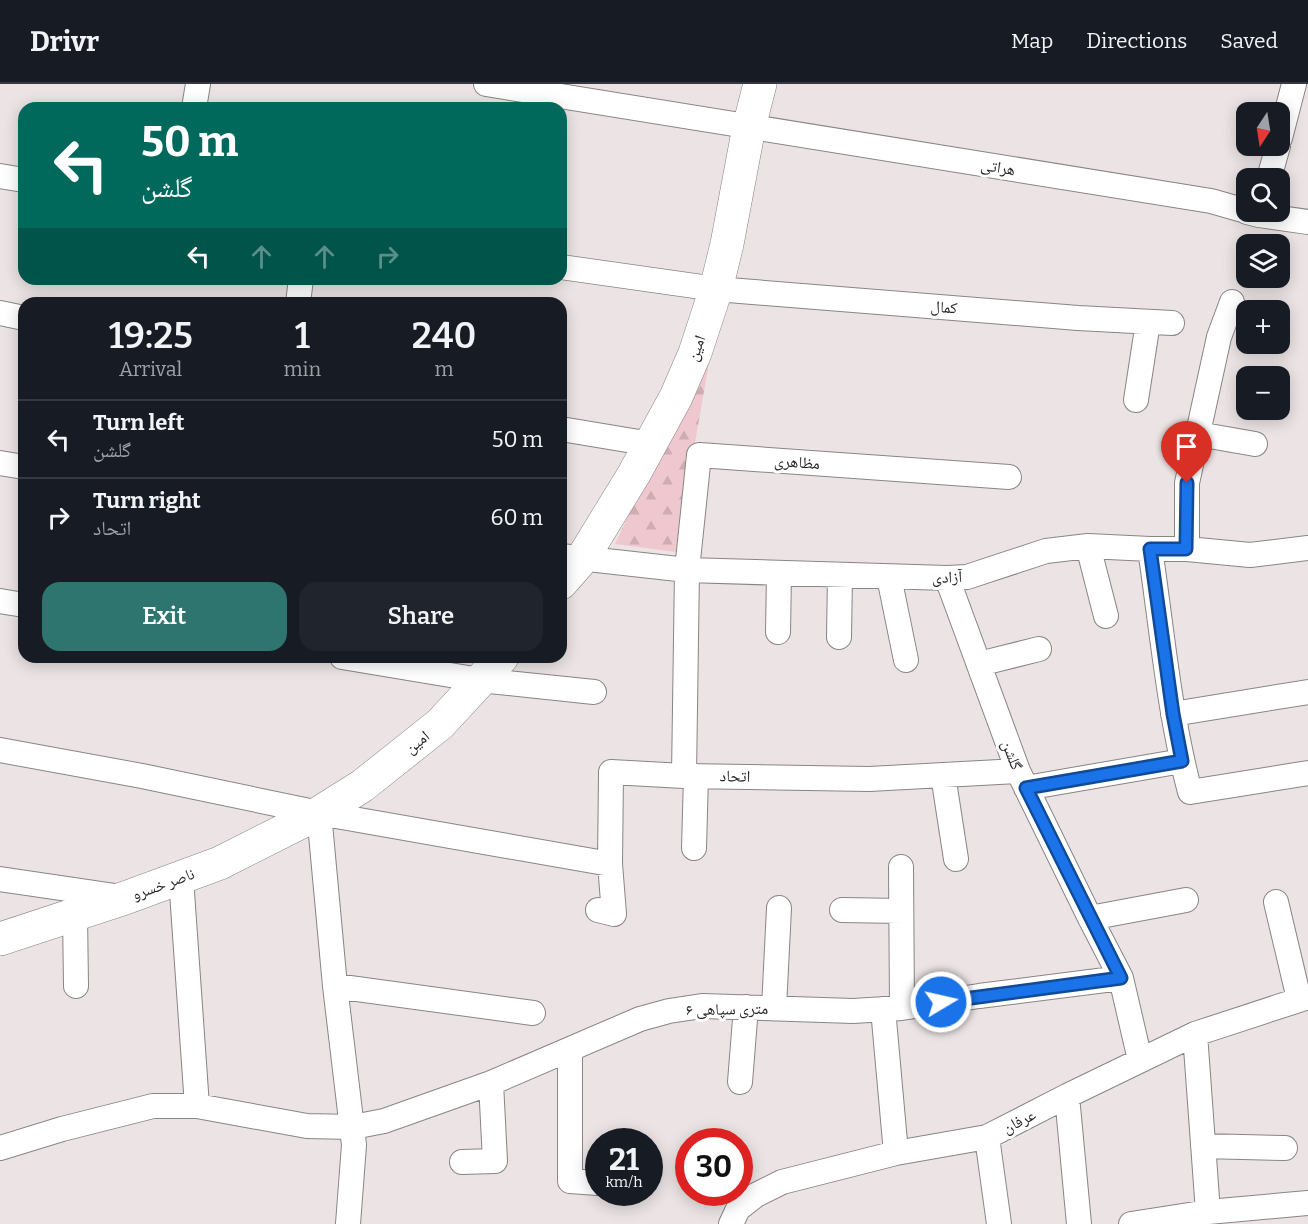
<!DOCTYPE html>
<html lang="en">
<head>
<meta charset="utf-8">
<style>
	body { margin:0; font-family:Bitter,"Noto Naskh Arabic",serif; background:#20242c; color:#f1f3f6; height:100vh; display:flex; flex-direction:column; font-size:22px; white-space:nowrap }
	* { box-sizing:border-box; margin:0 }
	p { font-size:20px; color:#9ea1a6 }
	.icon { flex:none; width:33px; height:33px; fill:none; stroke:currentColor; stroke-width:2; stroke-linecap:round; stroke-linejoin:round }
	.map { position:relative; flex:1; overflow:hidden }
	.drawer { position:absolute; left:18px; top:213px; width:549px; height:366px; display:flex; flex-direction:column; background:#171b24; border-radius:18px; box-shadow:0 3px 15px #0003 }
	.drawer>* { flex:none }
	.guide { position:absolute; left:18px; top:18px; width:549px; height:183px; border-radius:18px; box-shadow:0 3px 15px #0003; background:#00695c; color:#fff; overflow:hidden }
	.needle { width:39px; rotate:192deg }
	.fabs { position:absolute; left:1236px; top:18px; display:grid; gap:12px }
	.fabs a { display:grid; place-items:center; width:54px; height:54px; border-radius:12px; background:#171b24; box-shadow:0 3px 15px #0003; font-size:30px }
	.speed { position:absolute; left:585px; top:1044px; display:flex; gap:12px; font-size:30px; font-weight:700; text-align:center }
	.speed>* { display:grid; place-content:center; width:78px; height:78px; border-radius:50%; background:#171b24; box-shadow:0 3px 15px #0003; line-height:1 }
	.speed small { font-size:15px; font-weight:400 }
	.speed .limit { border:9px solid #d22; background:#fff; color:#111 }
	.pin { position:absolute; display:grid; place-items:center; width:51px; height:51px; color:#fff; margin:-62px -26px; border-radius:50% 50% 50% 0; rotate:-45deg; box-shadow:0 0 6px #0007 }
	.pin .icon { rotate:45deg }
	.me { position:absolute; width:66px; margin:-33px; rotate:81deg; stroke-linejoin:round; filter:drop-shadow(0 0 4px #0008) }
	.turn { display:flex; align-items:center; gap:21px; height:126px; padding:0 24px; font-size:27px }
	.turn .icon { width:78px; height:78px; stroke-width:2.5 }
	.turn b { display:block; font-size:42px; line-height:51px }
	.lanes { display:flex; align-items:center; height:57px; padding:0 24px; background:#0003; justify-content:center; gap:30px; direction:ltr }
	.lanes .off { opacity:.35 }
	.eta { display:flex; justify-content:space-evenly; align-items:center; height:102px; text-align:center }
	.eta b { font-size:36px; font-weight:600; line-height:42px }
	.cta { display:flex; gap:12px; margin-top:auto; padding:12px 24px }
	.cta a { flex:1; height:69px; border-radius:18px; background:#2d756e; color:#fff; font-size:24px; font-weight:600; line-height:69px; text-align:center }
	.cta a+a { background:#20242c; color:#f1f3f6 }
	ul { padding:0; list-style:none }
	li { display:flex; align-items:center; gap:18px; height:78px; padding:0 24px; border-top:2px solid #363941 }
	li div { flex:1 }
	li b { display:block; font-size:22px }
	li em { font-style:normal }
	header { display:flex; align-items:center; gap:36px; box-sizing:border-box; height:84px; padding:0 30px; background:#171b24; border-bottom:2px solid #363941 }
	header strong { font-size:28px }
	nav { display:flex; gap:33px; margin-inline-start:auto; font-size:21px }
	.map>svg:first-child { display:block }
</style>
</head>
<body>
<header>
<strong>Drivr</strong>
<nav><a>Map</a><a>Directions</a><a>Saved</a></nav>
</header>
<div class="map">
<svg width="1308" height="1140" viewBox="0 0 1308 1140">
	<defs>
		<pattern id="forest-firs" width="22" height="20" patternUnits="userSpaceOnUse" patternTransform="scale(1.5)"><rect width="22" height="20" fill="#efc8cf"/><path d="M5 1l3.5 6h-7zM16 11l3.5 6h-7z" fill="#cdacb2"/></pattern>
	</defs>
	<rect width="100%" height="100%" fill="#ebe3e4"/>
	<path fill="url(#forest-firs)" d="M 715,244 L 676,468 L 615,460 Z"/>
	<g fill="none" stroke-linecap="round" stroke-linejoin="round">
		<g stroke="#8b8485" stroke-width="26">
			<path id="street" d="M 486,0 L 1211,117 L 1246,127
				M 194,24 L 198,0
				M 1280,54 L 1294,0
				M 0,92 L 24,96
				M 1269,94 L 1278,62
				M 1247,128 L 1259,131 L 1308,138
				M 561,183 L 716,205 L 1078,234 L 1172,239
				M 298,219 L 301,195
				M 0,229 L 24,234
				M 1136,316 L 1148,238
				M 561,345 L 651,360
				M 1198,350 L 1255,360
				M 0,379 L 24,383
				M 1088,462 L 1106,532
				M 1150,465 C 1162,546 1169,629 1190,708 L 1308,689
				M 1187,465 L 1187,399 L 1219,253 L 1232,218
				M 561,472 L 687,486 L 947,494 L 967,493 L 1046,467 L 1088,462 L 1150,465 L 1187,465 L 1250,471 L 1308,464
				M 889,493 L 906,576
				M 947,494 L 1018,687 L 1090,834 L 1121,894 L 1140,976
				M 0,517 L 24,521
				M 778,548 L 779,490
				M 839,553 L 840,492
				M 342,573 L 480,596 L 594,608
				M 979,580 L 1039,565
				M 1173,630 L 1308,608
				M 0,666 L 142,692 L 319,729 L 610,780
				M 943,691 L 956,775
				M 684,692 L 687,486 L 699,371 L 1009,393
				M 1026,704 L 1182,677
				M 319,729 L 335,902 L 354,1061 L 348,1140
				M 694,764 L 696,692
				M 901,783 L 902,924
				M 181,794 L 197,1022
				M 0,795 L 122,813
				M 1276,818 L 1299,915
				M 598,826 L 614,830 L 610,780 L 611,688 L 684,692 L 869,695 L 1018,687
				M 842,826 L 901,827
				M 75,830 L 76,902
				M 1090,834 L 1186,816
				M 335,902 L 533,929
				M 774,924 L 779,824
				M 883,925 L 896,1069
				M 1195,950 L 1208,1128
				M 570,965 L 570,1097 L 598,1099
				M 740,998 L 746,923
				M 1067,1012 L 1079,1140
				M 987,1053 L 999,1140
				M 1203,1062 L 1285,1064
				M 0,1064 L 62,1045 L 153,1022 L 197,1022 L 307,1042 L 353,1043 L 384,1037 L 491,999 L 640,935 L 669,927 L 702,922 L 853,927 L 902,924 L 979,912 L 1121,894
				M 462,1078 L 495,1077 L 491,999
				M 731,1140 L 738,1125 L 756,1111 L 782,1098 L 896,1069 L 987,1053 L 1067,1012 L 1195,950 L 1308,913
				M 1131,1140 L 1208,1128 L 1308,1119"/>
		</g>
		<g stroke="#8b8485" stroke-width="34">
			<path id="secondary" d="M 561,499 L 582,475 L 634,390 L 676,313 L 695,269 L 716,205 L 727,160 L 749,43 L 760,0
				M 0,855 L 125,814 L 220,779 L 319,729 L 362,702 L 440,640 L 502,573"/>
		</g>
		<use href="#street" stroke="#fff" stroke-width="24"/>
		<use href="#secondary" stroke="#fff" stroke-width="33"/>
	</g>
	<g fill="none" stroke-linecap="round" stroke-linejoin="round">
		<g stroke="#114b97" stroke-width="15">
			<path id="route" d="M 941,918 L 1121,894 L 1026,704 L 1182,677 L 1173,630 L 1150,465 L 1186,465 L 1187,399"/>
		</g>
		<use href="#route" stroke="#1a73e8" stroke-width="10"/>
	</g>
	<g text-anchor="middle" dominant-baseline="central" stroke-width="6" stroke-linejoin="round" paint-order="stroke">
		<g font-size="16" fill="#282525" stroke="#fff">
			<text transform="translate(998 83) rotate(9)">هراتی</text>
			<text transform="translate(944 223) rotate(5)">کمال</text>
			<text transform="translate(696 264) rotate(-70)">امین</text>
			<text transform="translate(797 378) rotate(4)">مظاهری</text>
			<text transform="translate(947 493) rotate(-2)">آزادی</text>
			<text transform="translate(417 658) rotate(-39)">امین</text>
			<text transform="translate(1012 671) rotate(69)">گلشن</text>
			<text transform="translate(735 692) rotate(1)">اتحاد</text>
			<text transform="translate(163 800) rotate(-20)">ناصر خسرو</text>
			<text transform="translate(727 925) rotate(-1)">۶ متری سپاهی</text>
			<text transform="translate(1019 1037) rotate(-27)">عرفان</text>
		</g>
	</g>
</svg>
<div class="fabs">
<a><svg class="needle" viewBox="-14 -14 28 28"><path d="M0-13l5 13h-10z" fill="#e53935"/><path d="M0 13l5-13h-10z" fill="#9ea1a6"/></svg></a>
<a><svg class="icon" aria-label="search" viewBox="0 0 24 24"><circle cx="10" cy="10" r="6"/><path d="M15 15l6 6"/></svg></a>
<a><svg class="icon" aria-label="layers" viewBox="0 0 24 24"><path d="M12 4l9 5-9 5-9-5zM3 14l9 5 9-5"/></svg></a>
<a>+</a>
<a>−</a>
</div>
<div class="speed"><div>21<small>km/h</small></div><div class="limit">30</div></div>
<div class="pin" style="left:1187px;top:399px;background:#d93025"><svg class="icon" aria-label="arrive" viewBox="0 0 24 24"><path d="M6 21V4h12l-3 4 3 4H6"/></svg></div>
<svg class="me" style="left:941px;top:918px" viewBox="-20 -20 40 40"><circle r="17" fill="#1a73e8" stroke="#fff" stroke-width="3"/><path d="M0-11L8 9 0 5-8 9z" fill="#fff"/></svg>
<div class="guide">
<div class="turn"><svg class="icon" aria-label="left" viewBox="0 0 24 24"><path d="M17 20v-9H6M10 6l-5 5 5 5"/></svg><div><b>50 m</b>گلشن</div></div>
<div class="lanes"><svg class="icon" aria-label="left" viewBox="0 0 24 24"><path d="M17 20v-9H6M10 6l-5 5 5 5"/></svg><svg class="icon off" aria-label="ahead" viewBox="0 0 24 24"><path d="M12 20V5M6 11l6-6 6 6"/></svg><svg class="icon off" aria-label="ahead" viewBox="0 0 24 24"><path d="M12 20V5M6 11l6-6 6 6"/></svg><svg class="icon off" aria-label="right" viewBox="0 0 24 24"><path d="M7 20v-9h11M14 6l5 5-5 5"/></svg></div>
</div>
<section class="drawer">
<div class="eta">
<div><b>19:25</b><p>Arrival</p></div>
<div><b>1</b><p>min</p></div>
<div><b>240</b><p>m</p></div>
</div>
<ul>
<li><svg class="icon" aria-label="left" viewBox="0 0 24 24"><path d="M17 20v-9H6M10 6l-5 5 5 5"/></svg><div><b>Turn left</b><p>گلشن</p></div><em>50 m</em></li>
<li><svg class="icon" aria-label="right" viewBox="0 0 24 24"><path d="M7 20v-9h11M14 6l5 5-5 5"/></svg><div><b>Turn right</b><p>اتحاد</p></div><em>60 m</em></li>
</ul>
<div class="cta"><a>Exit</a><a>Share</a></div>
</section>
</div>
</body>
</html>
